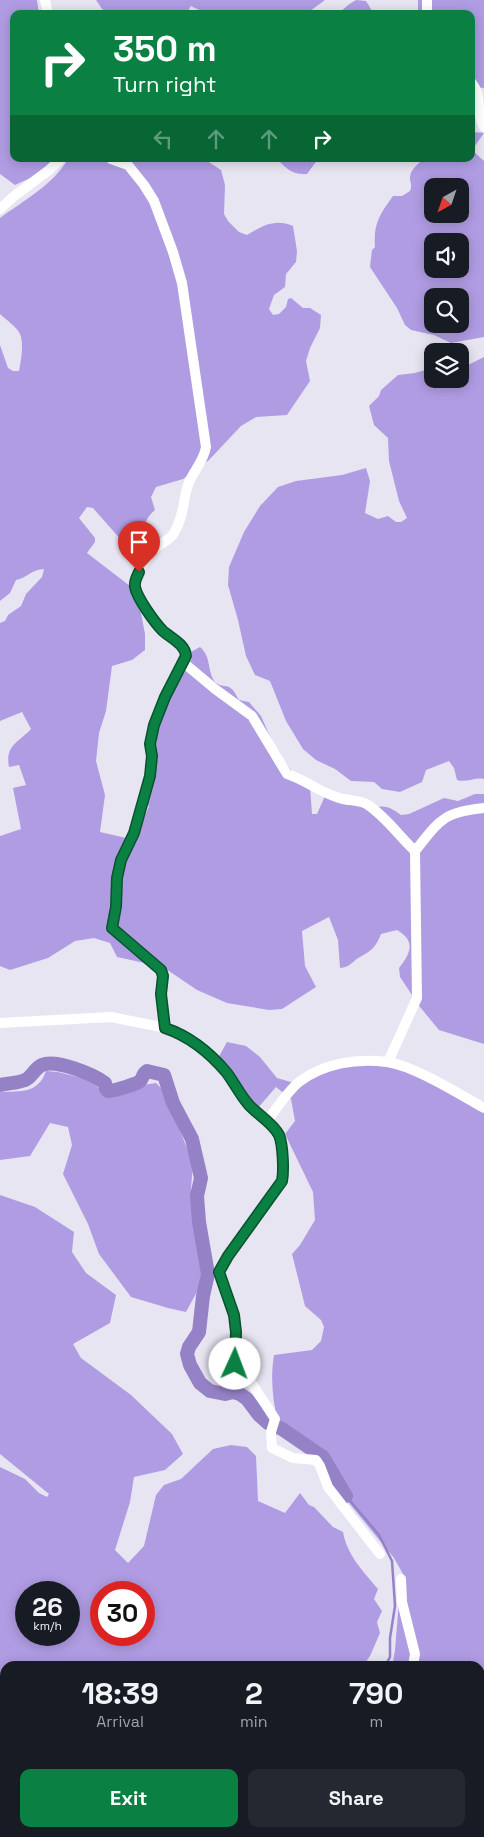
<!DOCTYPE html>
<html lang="en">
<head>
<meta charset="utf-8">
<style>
	body { margin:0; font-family:"Space Grotesk",sans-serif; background:#242831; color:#f1f3f6; height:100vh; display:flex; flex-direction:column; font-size:19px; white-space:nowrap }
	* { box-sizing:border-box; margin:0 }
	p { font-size:16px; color:#9ea1a6 }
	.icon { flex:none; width:28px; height:28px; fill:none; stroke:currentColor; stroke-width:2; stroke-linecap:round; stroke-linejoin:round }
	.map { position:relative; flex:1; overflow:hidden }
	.drawer { position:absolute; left:0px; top:1661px; width:485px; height:176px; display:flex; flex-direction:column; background:#171b24; border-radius:15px 15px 0 0; box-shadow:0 2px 12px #0003 }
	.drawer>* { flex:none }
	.banner { position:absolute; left:10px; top:10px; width:465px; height:152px; border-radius:10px; box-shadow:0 2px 12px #0003; background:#0b8043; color:#fff; overflow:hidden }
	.needle { width:32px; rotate:220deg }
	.buttons { position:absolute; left:424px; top:178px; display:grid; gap:10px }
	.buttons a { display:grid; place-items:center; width:45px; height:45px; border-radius:10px; background:#171b24; box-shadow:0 2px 12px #0003; font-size:25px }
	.speed { position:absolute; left:15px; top:1581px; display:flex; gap:10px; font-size:25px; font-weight:700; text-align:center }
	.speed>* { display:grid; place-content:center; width:65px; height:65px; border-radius:50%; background:#171b24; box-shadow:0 2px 12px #0003; line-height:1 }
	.speed small { font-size:12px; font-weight:400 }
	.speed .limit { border:8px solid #d22; background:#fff; color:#111 }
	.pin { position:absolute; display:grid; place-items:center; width:42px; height:42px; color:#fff; margin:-51px -21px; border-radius:50% 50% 50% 0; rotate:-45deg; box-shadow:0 0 5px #0007 }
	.pin .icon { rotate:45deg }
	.me { position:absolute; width:55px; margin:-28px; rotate:2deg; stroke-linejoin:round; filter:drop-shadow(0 0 4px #0008) }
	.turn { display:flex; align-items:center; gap:18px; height:105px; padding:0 20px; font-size:22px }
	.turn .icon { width:65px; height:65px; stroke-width:2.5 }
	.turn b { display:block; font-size:35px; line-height:42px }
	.lanes { display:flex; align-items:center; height:48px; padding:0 20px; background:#0003; justify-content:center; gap:25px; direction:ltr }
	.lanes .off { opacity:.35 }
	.eta { display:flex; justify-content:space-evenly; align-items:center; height:85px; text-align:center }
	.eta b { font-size:30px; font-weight:600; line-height:35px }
	.button { display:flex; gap:10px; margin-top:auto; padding:10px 20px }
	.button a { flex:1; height:58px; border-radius:10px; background:#0b8043; color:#fff; font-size:20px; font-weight:600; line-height:58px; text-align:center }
	.button a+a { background:#242831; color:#f1f3f6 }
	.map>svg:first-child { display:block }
</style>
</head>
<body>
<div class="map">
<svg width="484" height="1837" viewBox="0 0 484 1837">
	<rect width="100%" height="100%" fill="#e8e5f3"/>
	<path fill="#b09ce3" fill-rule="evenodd" d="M 0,0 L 37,0 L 39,14 L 14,14 L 14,159 L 57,159 L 39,174 L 15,185 L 0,174 Z
		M 96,0 L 325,0 L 306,14 L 202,14 L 201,11 L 191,6 L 186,14 L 110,14 L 102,9 Z
		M 356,0 L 366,1 L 374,14 L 338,14 L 348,5 Z
		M 418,0 L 484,0 L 484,88 L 471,87 L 471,14 L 418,14 Z
		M 474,132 L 484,133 L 472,150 L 484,161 L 484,337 L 451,343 L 434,335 L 411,330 L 405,325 L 397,308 L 370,267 L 372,250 L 375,247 C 373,224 380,214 393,196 L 402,196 L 410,191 C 412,186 411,185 410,179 C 409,171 418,164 423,159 L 471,159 L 471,133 ZM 432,186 L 460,186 L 460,214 L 432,214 ZM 432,241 L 460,241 L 460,269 L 432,269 ZM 432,296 L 460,296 L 460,324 L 432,324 Z
		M 68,159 L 204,159 L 221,170 L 225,185 L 224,214 L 228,221 L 239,232 L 247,235 C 262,226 275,218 293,226 L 297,251 L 296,262 L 286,274 L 285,287 L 274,295 L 269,309 L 273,315 L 279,314 L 286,307 L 288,299 L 291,298 L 303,308 L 310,308 L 321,315 L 320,328 L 310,348 L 306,361 L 310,381 L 287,415 L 256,417 L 241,426 L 209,460 L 183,479 L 156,487 L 151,497 L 155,510 C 136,526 153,533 147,553 L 136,553 L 122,541 L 93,508 L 87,507 L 79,518 L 95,538 L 95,542 L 87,553 L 130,586 L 140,608 L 145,634 L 145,650 L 132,660 L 112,666 L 106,711 L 99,733 L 96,761 L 105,795 L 100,832 L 135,840 L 149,806 L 147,804 L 157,731 L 167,701 L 189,653 L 200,647 C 211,657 207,666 213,679 C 216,686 223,685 229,687 C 234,690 236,695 239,700 L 249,702 L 261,716 L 275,748 L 291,770 L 310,786 L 312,814 L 317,814 L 325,796 L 379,807 C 387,805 394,810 401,815 L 409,814 L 444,798 L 458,801 L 475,794 L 484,794 L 484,1044 L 439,1030 L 420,1007 L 400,977 L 399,968 C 411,953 416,941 397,930 L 381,934 C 376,947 371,951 360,957 C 351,962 351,967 340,968 L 338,940 L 329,917 L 302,931 L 305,966 L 316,987 L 282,1009 L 269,1010 L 227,1003 L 197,990 L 163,967 L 117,957 L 110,943 L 94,938 L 75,941 L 48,958 L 10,970 L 0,966 L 0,836 L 21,829 L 13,788 L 26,785 L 19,765 L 9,767 C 5,745 18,743 31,729 L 22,712 L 0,721 L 0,623 L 5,621 L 8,615 L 21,606 L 26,594 L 42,577 L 44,569 C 32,569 27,578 16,580 L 10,593 L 0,601 L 0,345 L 8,368 L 13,371 L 19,371 C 21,361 24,343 20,334 C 16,326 6,320 0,314 L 0,218 C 23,201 54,184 68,159 Z
		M 277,159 L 318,159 L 307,174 C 292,175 287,169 277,159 Z
		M 484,357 L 484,779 C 475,777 466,783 457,780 L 454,768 L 449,761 L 426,770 L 422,782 L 400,792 L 382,789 L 374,782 L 351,781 L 335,769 L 316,760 L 303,749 L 286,721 L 270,681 L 255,675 L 246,656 L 238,620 L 228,585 L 229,567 L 244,532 L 260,506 L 278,487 L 296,481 L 342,475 L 366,468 L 370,481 L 365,513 L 378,519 L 388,516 L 396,522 L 401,522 L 407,518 L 399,501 L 389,461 L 388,438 L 374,425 L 369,406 L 379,396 L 381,390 L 398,375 L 415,373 L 432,368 L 432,379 L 460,379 L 460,369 Z
		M 227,1042 L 246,1046 L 260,1057 L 277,1078 L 291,1082 L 302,1083 L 316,1076 L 351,1064 L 396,1067 L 484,1102 L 484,1837 L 280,1837 L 282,1832 L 480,1832 L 480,1666 L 390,1666 L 393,1662 L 395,1650 L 399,1601 L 406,1584 L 403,1574 L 394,1558 L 345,1498 L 328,1461 L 278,1424 C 273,1401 270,1379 274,1355 L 312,1350 L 321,1341 L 324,1327 L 321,1320 L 305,1306 L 292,1254 L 300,1245 L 315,1220 L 313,1192 L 285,1134 L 295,1121 L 291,1099 L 276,1087 L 257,1109 L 217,1060 Z
		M 46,1071 L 58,1072 L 90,1080 L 100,1089 L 117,1096 L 143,1085 L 156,1083 L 164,1091 L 193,1163 L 191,1189 L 202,1266 L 199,1288 L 186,1312 L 168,1308 L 131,1297 L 99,1254 L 88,1224 L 63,1174 L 72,1145 L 68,1127 L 50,1123 L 30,1156 L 0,1160 L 0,1092 C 21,1091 38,1094 46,1071 Z
		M 0,1195 L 35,1207 L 74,1232 L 72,1252 L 86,1273 L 116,1295 L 110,1323 L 73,1344 L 81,1358 L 131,1395 L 172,1434 L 183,1454 L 165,1470 L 134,1477 L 130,1502 L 115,1550 L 128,1563 L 144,1546 L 156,1495 L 164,1485 L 181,1479 L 213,1449 L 231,1445 L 247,1447 L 256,1456 L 258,1501 L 285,1513 L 300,1493 L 309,1505 L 314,1507 L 333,1527 L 343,1532 C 347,1555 363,1571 378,1589 L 374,1599 L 382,1611 L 377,1622 L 380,1633 L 370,1656 L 363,1666 L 5,1666 L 5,1743 L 0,1741 L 0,1467 L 25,1479 L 39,1493 L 47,1497 L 49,1494 L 0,1454 ZM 26,1592 L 69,1592 L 69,1635 L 26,1635 ZM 144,1592 L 144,1635 L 101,1635 L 101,1592 Z
		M 0,1755 L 5,1760 L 5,1832 L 19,1833 L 17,1837 L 0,1837 Z
		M 35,1833 L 257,1833 L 252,1837 L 39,1837 Z"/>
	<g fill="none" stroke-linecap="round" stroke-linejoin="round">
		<path stroke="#9581c6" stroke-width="2.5" d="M 346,1496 L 379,1535 L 392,1561 L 395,1606 L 390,1638 L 390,1657 L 385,1666
			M 276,1837 L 277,1832"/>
		<path stroke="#9581c6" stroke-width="14" d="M 0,1085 C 8,1083 21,1083 27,1079 C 33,1075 35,1068 42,1065 C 56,1059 93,1074 105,1083 L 106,1089 L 108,1091 C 114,1091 137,1084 140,1081 C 144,1077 142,1074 147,1071 L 164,1075 L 173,1103 L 192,1139 L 201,1178 L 197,1196 L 199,1222 L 208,1274 L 203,1296 L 199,1332 L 189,1347 L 187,1354 L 190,1365 L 200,1383 L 210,1391 L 225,1394 L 233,1392 L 240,1394 L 247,1399 L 259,1415 L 268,1423 L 282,1429 L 323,1457 L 346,1496"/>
		<path stroke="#fff" stroke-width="10" d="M 45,0 L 48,14
			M 427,14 L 427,0
			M 471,82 C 484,98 474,109 484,127
			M 111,159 L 128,165 L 144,185 L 154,201 L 173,252 L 182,283 L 206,447 C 203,464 191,473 187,488 C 183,503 183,519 174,533 C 170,540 163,542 157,547 C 148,554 134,576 135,587 C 137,597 156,624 164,632 C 172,639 185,645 187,657 L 165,697 L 154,725 L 151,744 L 152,756 L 150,776 L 134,833 L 121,860 L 117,878 L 117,907 L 112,928 L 161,970 L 163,976 L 161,994 L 165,1028
			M 0,209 L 13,197 L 49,170 L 61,159
			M 184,663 L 215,689 L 252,716 L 287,774 C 306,780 324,795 343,799 C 352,801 361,800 368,805 C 386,817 399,836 415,851 L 417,998 L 388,1062
			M 415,851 C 440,820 443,812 484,808
			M 0,1023 L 111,1017 L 166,1028 L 185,1036 L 210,1056 L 227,1073 L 239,1094 L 275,1130 C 283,1141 285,1169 282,1181 L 227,1256 L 219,1272 L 234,1315 L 236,1332 L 235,1364 L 239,1372 L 249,1379 L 275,1419 L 271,1432 L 272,1448 L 293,1458 L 316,1460 L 320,1466 L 328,1487 L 380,1554
			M 267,1121 C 277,1108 287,1092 299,1082 C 324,1063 357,1058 387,1062 C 415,1066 459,1094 484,1108
			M 401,1579 L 402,1602 L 415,1654 L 413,1666
			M 436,1832 L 437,1837"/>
	</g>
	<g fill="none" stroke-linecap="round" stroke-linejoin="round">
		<g stroke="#07532c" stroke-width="12">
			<path id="route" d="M 139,572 C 137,577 134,581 135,587 C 137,598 155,623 163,631 C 171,638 185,644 186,656 L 165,697 L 154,725 L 150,744 L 152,756 L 150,776 L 134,833 L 121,860 L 117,878 L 116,907 L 112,928 L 161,970 L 163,976 L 161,994 L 165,1028 C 189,1036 211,1054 227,1073 C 235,1084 240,1095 249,1105 C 258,1115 273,1123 279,1135 C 283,1145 284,1171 282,1181 L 228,1256 L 219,1272 L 234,1315 L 236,1332 L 235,1364"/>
		</g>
		<use href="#route" stroke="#0b8043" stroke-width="9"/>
	</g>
</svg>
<div class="buttons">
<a><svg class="needle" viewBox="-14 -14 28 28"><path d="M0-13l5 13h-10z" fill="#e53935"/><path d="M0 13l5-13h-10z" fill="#9ea1a6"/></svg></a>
<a><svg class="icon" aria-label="sound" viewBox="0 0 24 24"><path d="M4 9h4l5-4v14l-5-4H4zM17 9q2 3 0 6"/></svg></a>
<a><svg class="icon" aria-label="search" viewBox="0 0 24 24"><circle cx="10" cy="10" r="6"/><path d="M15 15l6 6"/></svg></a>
<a><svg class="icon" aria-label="layers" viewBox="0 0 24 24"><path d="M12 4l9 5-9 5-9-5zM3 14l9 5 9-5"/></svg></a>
</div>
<div class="speed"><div>26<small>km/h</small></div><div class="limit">30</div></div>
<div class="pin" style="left:139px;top:572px;background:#d93025"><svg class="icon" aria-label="arrive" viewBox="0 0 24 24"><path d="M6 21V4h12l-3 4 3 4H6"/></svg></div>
<svg class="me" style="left:235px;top:1364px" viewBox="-20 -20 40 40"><circle r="19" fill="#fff"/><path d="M0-13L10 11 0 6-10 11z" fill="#0b8043"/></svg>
<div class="banner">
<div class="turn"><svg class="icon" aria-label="right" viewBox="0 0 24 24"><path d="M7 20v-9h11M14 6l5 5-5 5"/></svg><div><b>350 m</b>Turn right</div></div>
<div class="lanes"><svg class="icon off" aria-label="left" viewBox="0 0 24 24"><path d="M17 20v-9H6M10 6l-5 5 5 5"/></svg><svg class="icon off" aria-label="ahead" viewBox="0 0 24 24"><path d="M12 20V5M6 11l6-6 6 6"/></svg><svg class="icon off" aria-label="ahead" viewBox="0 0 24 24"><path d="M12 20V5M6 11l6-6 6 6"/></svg><svg class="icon" aria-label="right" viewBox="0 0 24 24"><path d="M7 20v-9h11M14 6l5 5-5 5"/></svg></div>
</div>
<section class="drawer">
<div class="eta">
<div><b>18:39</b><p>Arrival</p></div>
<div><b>2</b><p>min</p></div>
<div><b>790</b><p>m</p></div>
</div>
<div class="button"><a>Exit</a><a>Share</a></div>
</section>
</div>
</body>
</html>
